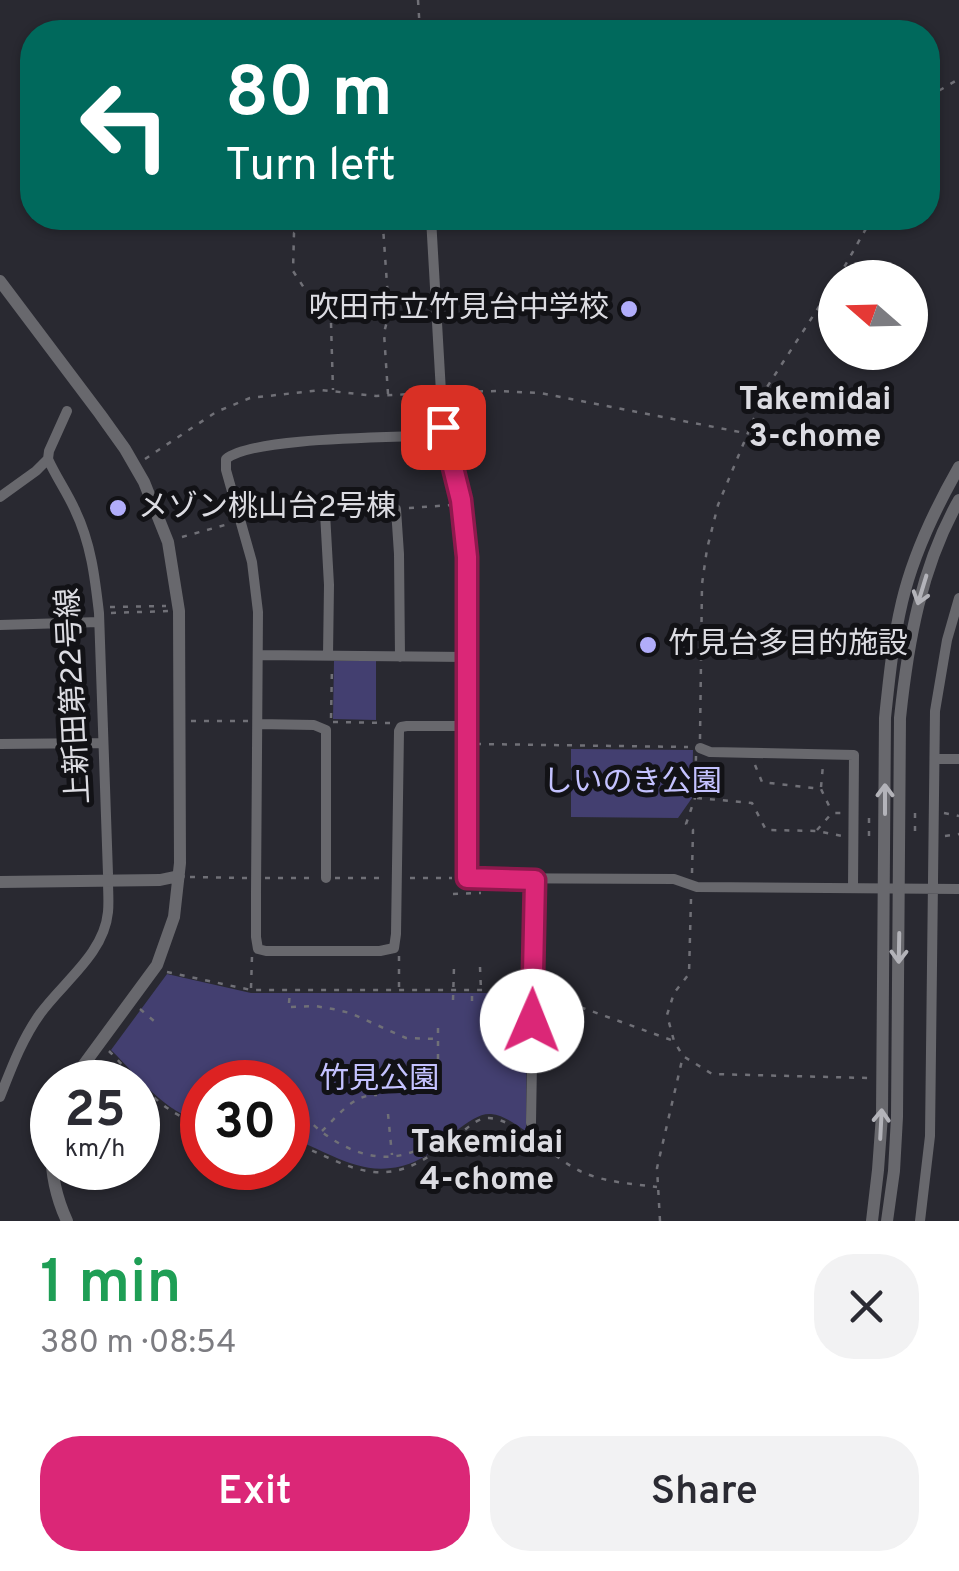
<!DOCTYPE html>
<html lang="en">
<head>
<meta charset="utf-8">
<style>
	body { margin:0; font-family:Overpass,"Noto Sans JP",sans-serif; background:#f2f2f3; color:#2b2b33; height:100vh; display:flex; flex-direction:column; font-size:38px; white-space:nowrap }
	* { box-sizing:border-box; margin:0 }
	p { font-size:32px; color:#7c7c81 }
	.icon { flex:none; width:55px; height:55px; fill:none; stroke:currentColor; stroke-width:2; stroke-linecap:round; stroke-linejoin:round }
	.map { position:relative; height:1221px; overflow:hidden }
	.drawer { display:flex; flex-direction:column; background:#fff; flex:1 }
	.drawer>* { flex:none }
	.top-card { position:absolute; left:20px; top:20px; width:920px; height:210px; border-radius:40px; box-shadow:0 2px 8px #0004; background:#00695c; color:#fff; overflow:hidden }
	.needle { width:65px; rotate:290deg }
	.tools { position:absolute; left:818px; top:260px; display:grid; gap:20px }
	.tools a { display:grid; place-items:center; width:110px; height:110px; border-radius:50%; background:#fff; box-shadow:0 2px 8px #0004; font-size:50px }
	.speed { position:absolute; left:30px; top:1060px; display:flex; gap:20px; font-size:50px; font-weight:700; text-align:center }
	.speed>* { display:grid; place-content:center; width:130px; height:130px; border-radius:50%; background:#fff; box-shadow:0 2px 8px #0004; line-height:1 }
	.speed small { font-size:25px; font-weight:400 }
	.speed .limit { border:15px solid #d22; background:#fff; color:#111 }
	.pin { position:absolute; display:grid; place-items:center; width:85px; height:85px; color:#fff; margin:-42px; border-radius:20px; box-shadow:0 5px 15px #0006 }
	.me { position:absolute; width:110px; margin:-55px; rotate:1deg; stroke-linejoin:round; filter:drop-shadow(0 0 8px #0008) }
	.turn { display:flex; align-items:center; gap:35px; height:210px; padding:0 40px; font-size:45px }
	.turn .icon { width:130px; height:130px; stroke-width:2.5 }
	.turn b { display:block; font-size:70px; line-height:85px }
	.round { display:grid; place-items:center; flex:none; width:105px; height:105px; border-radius:40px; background:#f2f2f3 }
	.overview { display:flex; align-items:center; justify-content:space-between; height:170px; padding:0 40px }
	h1 { font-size:60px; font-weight:600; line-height:75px; color:#1e9e55 }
	.cta { display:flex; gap:20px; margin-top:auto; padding:20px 40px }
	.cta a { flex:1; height:115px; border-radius:40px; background:#db2777; color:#fff; font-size:40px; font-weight:600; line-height:115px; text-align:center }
	.cta a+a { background:#f2f2f3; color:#2b2b33 }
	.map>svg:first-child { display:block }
</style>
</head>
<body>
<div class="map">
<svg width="959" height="1221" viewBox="0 0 959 1221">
	<rect width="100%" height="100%" fill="#292931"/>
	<path fill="#433f70" d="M 334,661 L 376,661 L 376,720 L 333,719 Z
		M 571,749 L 693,750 L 692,798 L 678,818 L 571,817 Z
		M 167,974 L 251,993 L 527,993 L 526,1131 C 516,1125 504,1115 491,1114 C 471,1112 444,1144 427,1155 C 416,1162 403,1167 391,1168 C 353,1173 322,1148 288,1137 L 288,1082 L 202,1082 L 202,1121 C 165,1114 137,1075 111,1050 Z"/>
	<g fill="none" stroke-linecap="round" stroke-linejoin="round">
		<path stroke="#707077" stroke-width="2.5" stroke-dasharray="5 8" stroke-linecap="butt" d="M 418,0 L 420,32
			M 928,97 L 959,79
			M 316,218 L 294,233 L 293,271 L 323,317 L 334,321 L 375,319 L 380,313 L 387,313
			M 838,278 L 872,218
			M 331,323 L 333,390
			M 452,392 L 498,391 L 540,393 L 745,433
			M 388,394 L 384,333 L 389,313 L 383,227 L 423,225
			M 145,459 L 216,412 L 250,398 L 321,390 L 376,396 L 429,393
			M 409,508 L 451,505
			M 334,513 L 386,510
			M 249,520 L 316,513
			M 182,537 L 232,523
			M 110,607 L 166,606
			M 111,613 L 168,611
			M 331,718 L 332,666
			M 191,721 L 248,721
			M 333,722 L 390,723
			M 700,739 L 702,584 L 707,549 L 718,505 L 767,387 L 835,282
			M 476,744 L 688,747
			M 755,765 L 762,782 L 821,789 L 832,812
			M 821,787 L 823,765
			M 697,798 L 752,803 L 766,830 L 817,831 L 842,836
			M 915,813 L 915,836
			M 944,813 L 959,816
			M 817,830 L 832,813 L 841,813
			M 869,836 L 869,813
			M 945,836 L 959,834
			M 692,873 L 693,830 L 686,824 L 695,798 L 696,756
			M 190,877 L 247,878
			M 265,878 L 317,878
			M 335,878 L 387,878
			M 410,878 L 452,878
			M 453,894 L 481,893
			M 691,899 L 689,974 L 674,993 L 667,1015 L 674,1041 L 683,1056 L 712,1074 L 868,1078
			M 399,956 L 399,988
			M 480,967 L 481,990
			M 167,972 L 251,990 L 522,990
			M 251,988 L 252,956
			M 544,994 L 674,1041
			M 453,1000 L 454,967
			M 472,1001 L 472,992
			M 289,1003 L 290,991
			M 291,1007 L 315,1006 L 333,1009 L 350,1013 L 406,1038 L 438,1039
			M 140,1009 L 154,1021
			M 438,1028 L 438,1067
			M 109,1051 C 136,1078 163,1116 202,1124
			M 269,1073 L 277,1072 L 280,1082
			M 405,1089 L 409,1091
			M 288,1096 C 317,1138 375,1177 426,1145
			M 388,1114 L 392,1155
			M 322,1131 C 338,1116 353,1094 377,1095
			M 288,1141 C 316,1150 344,1169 374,1172 C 411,1175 435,1152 462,1132 C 471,1125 478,1118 489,1118 C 516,1119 555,1160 582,1172 C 604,1182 633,1184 657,1187
			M 660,1221 L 657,1168 L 683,1056"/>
		<path stroke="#68686d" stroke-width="10" d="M 431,218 L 443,427 L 461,500 L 467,557 L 467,879
			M 67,411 L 49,451 L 48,459 C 56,477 67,492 75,510 C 91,543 95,578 99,613 L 108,874
			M 444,435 C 400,438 254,436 226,459 L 226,470 L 252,562 L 258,612 L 256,893 L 256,937 L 258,949 L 266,951 L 380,951 L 394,948 L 396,934 L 399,731 L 401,727 L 407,726 L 467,726
			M 0,497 L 36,471 L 48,459
			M 396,509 L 399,554 L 400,657
			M 325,513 L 329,585 L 328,655
			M 0,625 L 99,622
			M 258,655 L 467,657
			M 258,724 L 314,725 L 326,730 L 326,878
			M 0,744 L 102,743
			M 700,748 L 710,752 L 854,755 L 853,888
			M 935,759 L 959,759
			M 463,878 L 674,879 L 697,887 L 959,889
			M 0,1097 C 11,1069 22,1039 40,1014 C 63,982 104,954 108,912 C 109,902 108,891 108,881
			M 531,1123 L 535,879
			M 920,1221 L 930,1136 L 935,711 L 947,640 L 959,598"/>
		<path stroke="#68686d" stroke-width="12" d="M 0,281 L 100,414 L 125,449 L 144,482 L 168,542 L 179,611 L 180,863 L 174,917 L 157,965 L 71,1082
			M 0,882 L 160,880 L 179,876
			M 52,1131 C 49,1163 53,1191 67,1221
			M 872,1221 L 878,1170 L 882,1115 L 885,718 C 889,679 893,640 902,602 C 913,555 935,509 959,467
			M 887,1221 L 894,1171 L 897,1117 L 900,718 C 908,642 921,567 959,500"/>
	</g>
	<defs><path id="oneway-shaft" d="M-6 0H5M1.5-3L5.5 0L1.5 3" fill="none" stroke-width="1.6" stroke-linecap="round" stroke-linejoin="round" transform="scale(2.5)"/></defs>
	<g stroke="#b3b3b9">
		<use href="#oneway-shaft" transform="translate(922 590) rotate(107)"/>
		<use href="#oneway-shaft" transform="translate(885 799) rotate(-90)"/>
		<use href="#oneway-shaft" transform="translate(899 948) rotate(91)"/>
		<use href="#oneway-shaft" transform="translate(881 1124) rotate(-87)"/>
	</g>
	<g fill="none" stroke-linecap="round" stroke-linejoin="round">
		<g stroke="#8e194d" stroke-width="25">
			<path id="route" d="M 443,427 L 461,500 L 467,557 L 467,878 L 535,880 L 532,1021"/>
		</g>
		<use href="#route" stroke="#db2777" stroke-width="18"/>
	</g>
	<g fill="#b1adfa" stroke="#121216" stroke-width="4">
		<circle cx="629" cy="309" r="10"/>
		<circle cx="118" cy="508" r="10"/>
		<circle cx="648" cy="645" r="10"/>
	</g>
	<g text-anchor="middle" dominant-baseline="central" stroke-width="10" stroke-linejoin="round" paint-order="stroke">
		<g font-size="30" fill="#dcdce2" stroke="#121216" text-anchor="start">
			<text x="609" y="309" text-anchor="end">吹田市立竹見台中学校</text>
			<text x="138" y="508">メゾン桃山台2号棟</text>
			<text x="668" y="645">竹見台多目的施設</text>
		</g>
		<g font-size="30" fill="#dcdce2" stroke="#121216">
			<text transform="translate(75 696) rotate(-93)">上新田第22号線</text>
		</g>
		<g font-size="30" fill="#c4c2ff" stroke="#121216">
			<text x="632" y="783">しいのき公園</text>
			<text x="379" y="1080">竹見公園</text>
		</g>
		<g font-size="32" font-weight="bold" fill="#dcdce2" stroke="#121216">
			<text x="815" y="401">Takemidai<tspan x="815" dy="37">3-chome</tspan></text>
			<text x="487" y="1144">Takemidai<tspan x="487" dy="37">4-chome</tspan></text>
		</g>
	</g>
</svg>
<div class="tools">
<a><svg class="needle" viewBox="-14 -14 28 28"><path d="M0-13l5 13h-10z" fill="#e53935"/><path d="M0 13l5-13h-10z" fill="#7c7c81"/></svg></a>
</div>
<div class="speed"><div>25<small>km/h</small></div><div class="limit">30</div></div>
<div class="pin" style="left:443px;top:427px;background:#d93025"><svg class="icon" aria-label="arrive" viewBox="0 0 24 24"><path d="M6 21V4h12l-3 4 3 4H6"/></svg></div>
<svg class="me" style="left:532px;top:1021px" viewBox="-20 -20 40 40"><circle r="19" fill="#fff"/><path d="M0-13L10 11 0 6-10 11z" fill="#db2777"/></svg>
<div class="top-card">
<div class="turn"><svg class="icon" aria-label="left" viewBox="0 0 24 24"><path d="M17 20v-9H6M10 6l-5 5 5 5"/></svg><div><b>80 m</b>Turn left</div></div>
</div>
</div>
<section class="drawer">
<div class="overview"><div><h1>1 min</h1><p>380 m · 08:54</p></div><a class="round"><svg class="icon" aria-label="close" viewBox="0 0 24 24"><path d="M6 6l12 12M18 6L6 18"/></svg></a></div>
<div class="cta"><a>Exit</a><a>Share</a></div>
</section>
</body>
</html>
